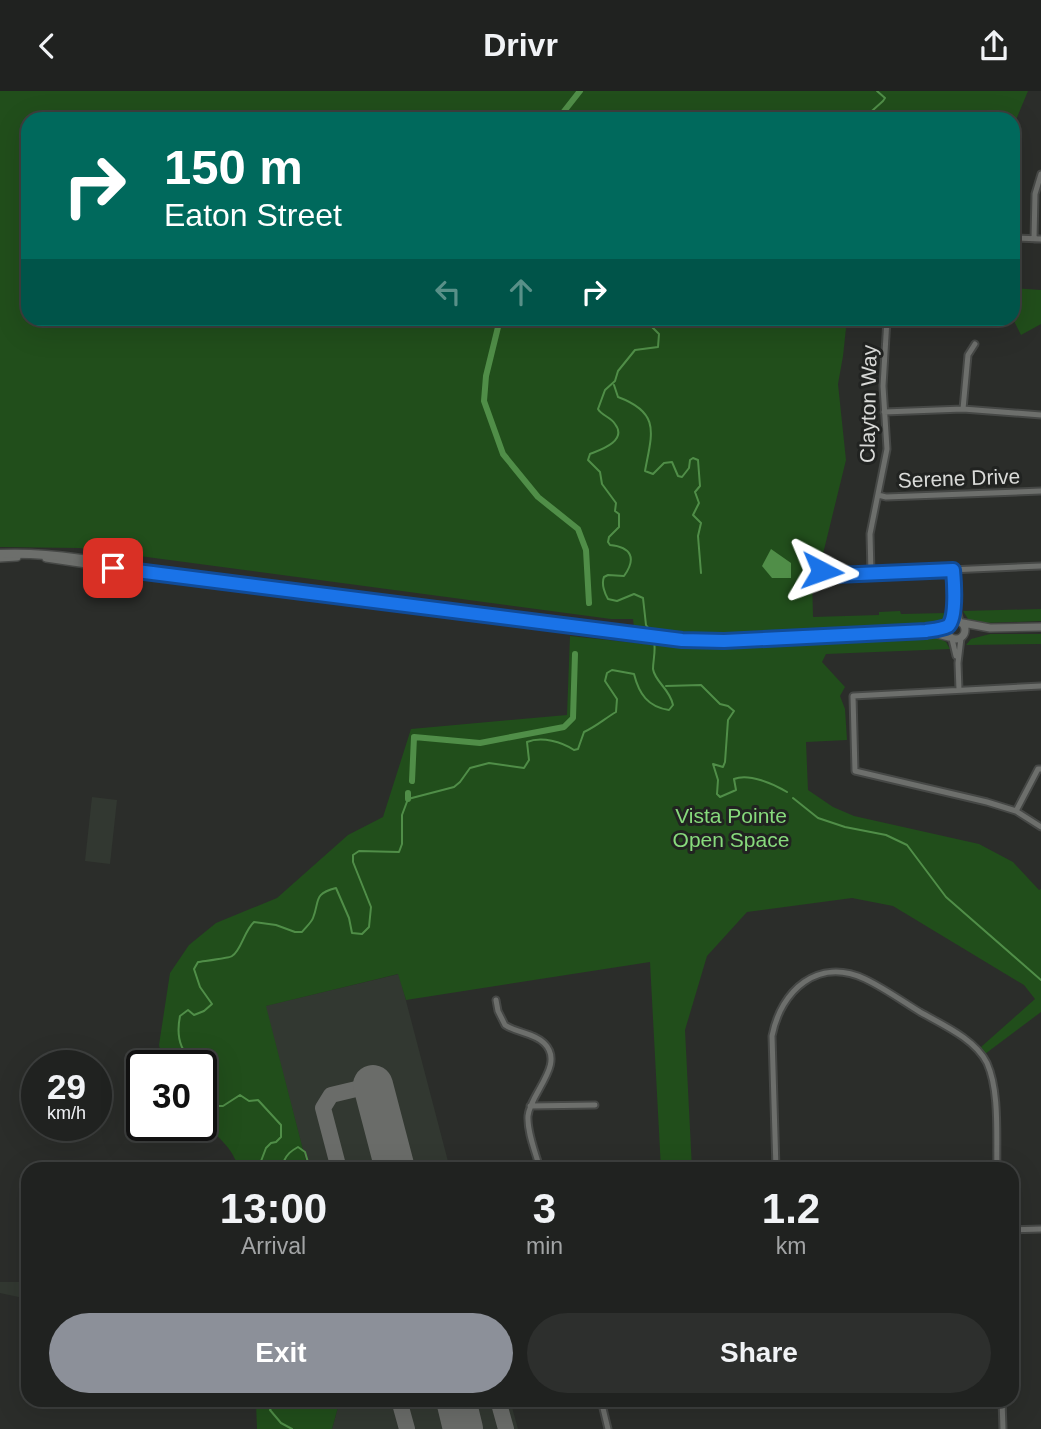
<!DOCTYPE html>
<html lang="en">
<head>
<meta charset="utf-8">
<style>
	body { margin:0; font-family:Arial,sans-serif; background:#2d2f2d; color:#f1f3f6; height:100vh; display:flex; flex-direction:column; font-size:26px; white-space:nowrap }
	* { box-sizing:border-box; margin:0 }
	p { font-size:23px; color:#a2a4a5 }
	.icon { flex:none; width:38px; height:38px; fill:none; stroke:currentColor; stroke-width:2; stroke-linecap:round; stroke-linejoin:round }
	.map { position:relative; flex:1; overflow:hidden }
	.panel { position:absolute; left:21px; top:1071px; width:998px; height:245px; display:flex; flex-direction:column; background:#202220; border-radius:21px; box-shadow:0 7px 28px #0002,0 0 0 2px #3d3f3e }
	.panel>* { flex:none }
	.guide { position:absolute; left:21px; top:21px; width:999px; height:214px; border-radius:21px; box-shadow:0 7px 28px #0002,0 0 0 2px #3d3f3e; background:#00695c; color:#fff; overflow:hidden }
	.speed { position:absolute; left:21px; top:959px; display:flex; gap:14px; font-size:35px; font-weight:700; text-align:center }
	.speed>* { display:grid; place-content:center; width:91px; height:91px; border-radius:50%; background:#202220; box-shadow:0 7px 28px #0002,0 0 0 2px #3d3f3e; line-height:1 }
	.speed small { font-size:18px; font-weight:400 }
	.speed .limit { border:4px solid #111; border-radius:10px; background:#fff; color:#111 }
	.pin { position:absolute; display:grid; place-items:center; width:60px; height:60px; color:#fff; margin:-30px; border-radius:14px; box-shadow:0 4px 10px #0006 }
	.me { position:absolute; width:77px; margin:-38px; rotate:94deg; stroke-linejoin:round; filter:drop-shadow(0 0 5px #0008) }
	.turn { display:flex; align-items:center; gap:24px; height:147px; padding:0 28px; font-size:32px }
	.turn .icon { width:91px; height:91px; stroke-width:2.5 }
	.turn b { display:block; font-size:49px; line-height:60px }
	.lanes { display:flex; align-items:center; height:66px; padding:0 28px; background:#0003; justify-content:center; gap:35px; direction:ltr }
	.lanes .off { opacity:.35 }
	.eta { display:flex; justify-content:space-evenly; align-items:center; height:119px; text-align:center }
	.eta b { font-size:42px; font-weight:800; line-height:49px }
	.primary-button { display:flex; gap:14px; margin-top:auto; padding:14px 28px }
	.primary-button a { flex:1; height:80px; border-radius:42px; background:#8c9099; color:#fff; font-size:28px; font-weight:800; line-height:80px; text-align:center }
	.primary-button a+a { background:#2d2f2d; color:#f1f3f6 }
	header { display:flex; justify-content:space-between; align-items:center; height:91px; padding:0 28px; background:#202220; font-size:32px; font-weight:800 }
	.map>svg:first-child { display:block }
</style>
</head>
<body>
<header><svg class="icon" aria-label="back" viewBox="0 0 24 24"><path d="M15 5l-7 7 7 7"/></svg>Drivr<svg class="icon" aria-label="share" viewBox="0 0 24 24"><path d="M12 15V3M7 8l5-5 5 5M5 13v7h14v-7"/></svg></header>
<div class="map">
<svg width="1041" height="1338" viewBox="0 0 1041 1338">
	<rect width="100%" height="100%" fill="#2b2d2a"/>
	<path fill="#323831" d="M 92,706 L 117,709 L 110,773 L 85,770 Z
		M 399,883 L 450,1078 L 308,1078 L 265,915 Z
		M 0,1191 L 28,1191 L 28,1208 L 0,1202 Z
		M 340,1309 L 510,1309 L 518,1338 L 332,1338 Z"/>
	<path fill="#214e1b" d="M 0,0 L 1028,0 L 1013,36 L 1013,28 L 28,28 L 28,228 L 847,228 L 843,265 L 838,293 L 846,369 L 822,467 L 814,471 L 810,479 L 812,486 L 813,526 L 879,524 L 879,521 L 900,520 L 901,523 L 947,522 C 943,533 936,530 929,535 L 706,544 L 634,537 L 633,528 L 611,528 L 79,457 L 0,456 Z
		M 1013,197 L 1041,199 L 1041,233 L 1021,244 L 1013,228 Z
		M 1041,518 L 1041,530 L 984,532 L 968,528 L 963,520 Z
		M 990,543 L 1041,543 L 1041,553 L 966,554 L 971,548 Z
		M 570,545 L 683,557 L 719,557 L 937,546 L 946,551 L 950,558 L 826,563 L 822,571 L 845,596 L 840,605 L 845,618 L 847,649 L 806,651 L 808,699 L 833,716 L 854,725 L 979,753 L 1013,771 L 1039,799 L 1041,798 L 1041,921 L 985,963 L 981,956 L 1035,908 L 1024,894 L 893,815 L 852,807 L 747,821 L 707,865 L 685,939 L 692,1078 L 661,1078 L 650,871 L 406,909 L 398,883 L 266,915 L 308,1078 L 239,1078 C 232,1055 217,1046 201,1028 L 201,975 L 164,975 L 159,954 L 170,882 L 189,854 L 216,832 L 277,807 L 348,744 L 383,726 L 411,638 L 567,624 Z
		M 258,1309 L 340,1309 L 332,1338 L 257,1338 L 256,1312 Z"/>
	<path fill="#508e48" d="M 771,458 L 791,472 L 791,487 L 772,487 L 762,475 Z"/>
	<g fill="none" stroke-linecap="round" stroke-linejoin="round">
		<path stroke="#508e48" stroke-width="2" d="M 863,28 L 883,10 L 885,7 L 877,0
			M 644,228 L 659,243 L 658,256 L 635,259 L 618,280 L 615,290 L 605,299 L 598,318 C 602,325 611,326 615,333 C 628,350 600,359 590,363 L 588,369 L 600,381 L 602,393 L 616,412 L 615,420 L 619,423 L 619,436 L 609,446 L 608,451 L 610,454 C 631,456 637,467 624,485 L 608,484 L 604,486 C 601,493 605,503 608,508 L 617,510 L 634,503 L 643,507 L 646,534 L 653,543
			M 614,294 L 618,306 C 661,322 652,342 645,380 L 653,383 L 664,372 L 672,371 L 678,385 L 682,386 L 689,377 L 690,369 L 693,367 L 698,369 L 700,395 L 695,401 L 699,412 L 693,424 L 701,432 L 698,445 L 701,482
			M 666,595 L 701,594 L 720,613 L 728,615 L 734,620 L 728,629 L 725,671 L 723,676 L 713,673 L 718,689 L 717,703 L 720,706 L 736,699 L 734,688 C 749,682 774,693 787,701
			M 793,707 L 818,727 L 845,736 L 886,744 L 907,754 L 946,806 L 1041,889
			M 258,1078 L 266,1057 L 271,1052 L 276,1051 L 281,1046 L 281,1034 L 258,1009 L 249,1010 L 240,1004 L 223,1015 L 216,1015 L 212,1012 L 215,982 C 205,970 200,975 191,968 C 178,957 177,940 180,925 L 188,919 L 194,924 L 204,920 L 212,913 L 200,896 L 194,878 L 198,871 C 204,870 231,867 232,865 C 241,860 244,840 254,831 L 276,834 L 295,841 L 302,841 C 305,837 311,832 313,827 C 320,809 313,803 336,797 L 349,827 L 352,842 L 362,843 L 369,836 L 371,816 L 353,771 L 353,764 L 359,760 L 399,761 L 402,753 L 402,724 L 408,708 L 454,696 L 460,691 L 470,677 L 489,672 L 524,677 L 529,669 L 527,651 C 542,645 562,651 574,659 L 578,658 L 584,641 C 597,635 604,628 616,621 L 617,608 L 605,590 L 607,582 L 612,579 L 634,583 C 639,603 648,616 669,619 L 673,614 C 670,598 655,591 653,578 C 653,569 656,561 654,549
			M 286,1078 L 284,1070 C 287,1063 291,1060 298,1056 L 305,1061 L 310,1078
			M 275,1309 L 270,1319 L 281,1332 L 292,1338"/>
		<path stroke="#508e48" stroke-width="6" d="M 558,28 L 580,0
			M 500,228 L 486,285 L 484,310 L 503,363 L 538,406 L 578,438 L 586,459 L 589,512
			M 412,690 L 414,646 L 480,652 L 564,636 L 573,627 L 575,563
			M 408,708 L 408,702"/>
		<path stroke="#6a6c69" stroke-width="16" d="M 339,1078 L 323,1017 L 331,1004 L 373,994
			M 399,1309 L 407,1338
			M 498,1309 L 506,1338"/>
		<path stroke="#6a6c69" stroke-width="40" d="M 373,994 L 395,1078
			M 456,1309 L 463,1338"/>
		<g stroke="#464846" stroke-width="9">
			<path id="minor" d="M 1013,147 L 1041,148
				M 1034,148 L 1035,103 L 1041,83
				M 963,318 L 968,264 L 975,253
				M 884,321 L 963,318 L 1041,324
				M 878,404 L 886,406 L 1041,400
				M 823,480 L 835,484 L 1041,475
				M 871,482 L 870,443 L 887,358 L 883,295 L 887,228
				M 955,510 L 960,531
				M 951,531 L 954,507 L 953,479
				M 952,548 L 956,565
				M 1041,595 L 853,605 L 855,680 L 987,711 L 1016,720 L 1041,736
				M 959,599 L 958,572 L 961,547
				M 1016,720 L 1038,678 L 1041,678
				M 496,909 L 498,920 L 505,934 C 517,942 534,942 544,952 C 566,973 530,1002 528,1025 C 527,1042 536,1062 540,1078
				M 530,1015 L 595,1014
				M 776,1078 L 772,945 C 781,899 818,866 865,888 C 884,897 902,910 920,921 C 943,934 975,948 987,972 C 1000,1001 996,1046 997,1078
				M 1012,1139 L 1041,1138
				M 601,1309 L 608,1338
				M 1002,1309 L 1003,1338"/>
		</g>
		<g stroke="#464846" stroke-width="10">
			<path id="tertiary" d="M 0,467 L 17,466
				M 46,467 L 107,476
				M 143,481 L 682,549 L 724,550 L 926,540 L 949,546
				M947 539a9 9 0 1 1 18 0a9 9 0 1 1-18 0Z
				M 963,532 L 990,537 L 1041,536"/>
		</g>
		<g stroke="#464846" stroke-width="11">
			<path id="secondary" d="M 0,463 C 50,461 99,469 147,482"/>
		</g>
		<use href="#minor" stroke="#6d6f6c" stroke-width="5"/>
		<use href="#tertiary" stroke="#6d6f6c" stroke-width="7"/>
		<use href="#secondary" stroke="#6d6f6c" stroke-width="8"/>
	</g>
	<g fill="none" stroke-linecap="round" stroke-linejoin="round">
		<g stroke="#114b97" stroke-width="18">
			<path id="route" d="M 113,477 L 682,549 L 724,550 L 926,540 C 932,539 942,538 948,535 C 957,528 954,490 953,479 L 835,484 L 822,480"/>
		</g>
		<use href="#route" stroke="#1a73e8" stroke-width="12"/>
	</g>
	<g text-anchor="middle" dominant-baseline="central" stroke-width="6" stroke-linejoin="round" paint-order="stroke">
		<g font-size="21" fill="#d9dad8" stroke="#212321">
			<text transform="translate(868 313) rotate(-89)">Clayton Way</text>
			<text transform="translate(959 387) rotate(-2)">Serene Drive</text>
		</g>
		<g font-size="21" fill="#87da7c" stroke="#212321">
			<text x="731" y="724">Vista Pointe<tspan x="731" dy="24">Open Space</tspan></text>
		</g>
	</g>
</svg>
<div class="speed"><div>29<small>km/h</small></div><div class="limit">30</div></div>
<div class="pin" style="left:113px;top:477px;background:#d93025"><svg class="icon" aria-label="arrive" viewBox="0 0 24 24"><path d="M6 21V4h12l-3 4 3 4H6"/></svg></div>
<svg class="me" style="left:822px;top:480px" viewBox="-20 -20 40 40"><path d="M0-17L14 15 0 8-14 15z" fill="#1a73e8" stroke="#fff" stroke-width="4"/></svg>
<div class="guide">
<div class="turn"><svg class="icon" aria-label="right" viewBox="0 0 24 24"><path d="M7 20v-9h11M14 6l5 5-5 5"/></svg><div><b>150 m</b>Eaton Street</div></div>
<div class="lanes"><svg class="icon off" aria-label="left" viewBox="0 0 24 24"><path d="M17 20v-9H6M10 6l-5 5 5 5"/></svg><svg class="icon off" aria-label="ahead" viewBox="0 0 24 24"><path d="M12 20V5M6 11l6-6 6 6"/></svg><svg class="icon" aria-label="right" viewBox="0 0 24 24"><path d="M7 20v-9h11M14 6l5 5-5 5"/></svg></div>
</div>
<section class="panel">
<div class="eta">
<div><b>13:00</b><p>Arrival</p></div>
<div><b>3</b><p>min</p></div>
<div><b>1.2</b><p>km</p></div>
</div>
<div class="primary-button"><a>Exit</a><a>Share</a></div>
</section>
</div>
</body>
</html>
